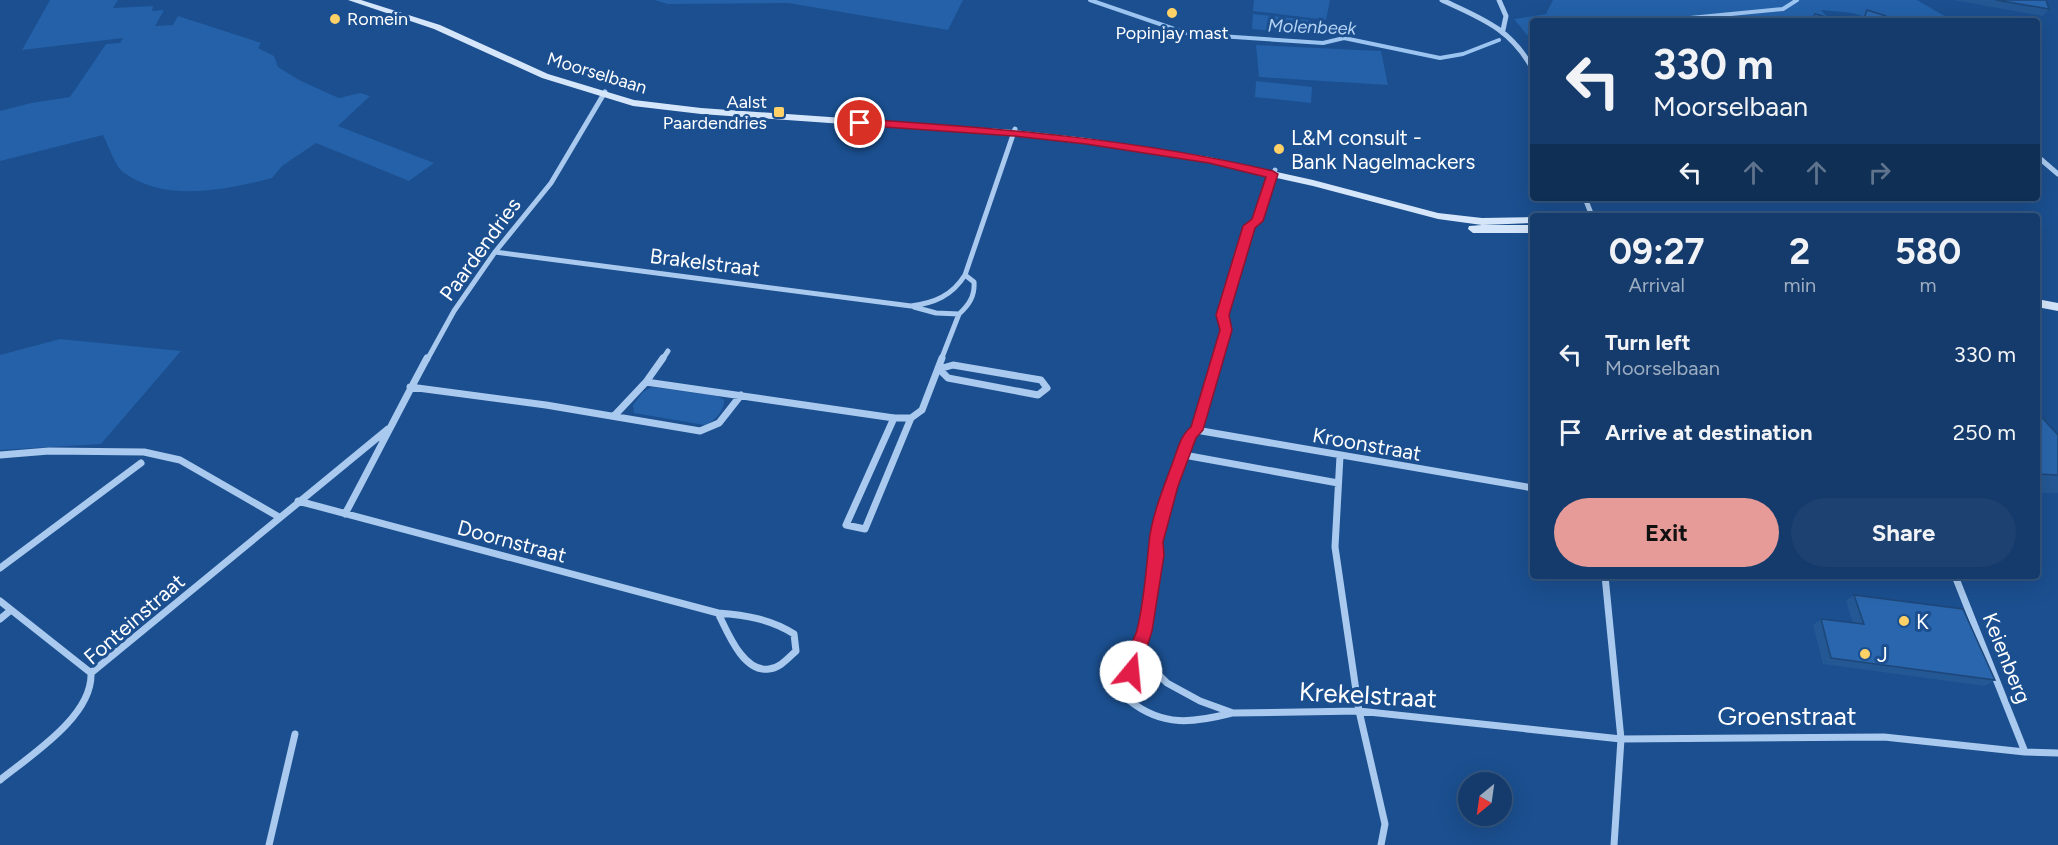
<!DOCTYPE html>
<html lang="en">
<head>
<meta charset="utf-8">
<style>
	body { margin:0; font-family:Figtree,sans-serif; background:#1d4271; color:#f1f3f6; height:100vh; display:flex; flex-direction:column; font-size:22px; white-space:nowrap }
	* { box-sizing:border-box; margin:0 }
	p { font-size:20px; color:#9dadc1 }
	.icon { flex:none; width:33px; height:33px; fill:none; stroke:currentColor; stroke-width:2; stroke-linecap:round; stroke-linejoin:round }
	.map { position:relative; flex:1; overflow:hidden }
	.details { position:absolute; left:1530px; top:213px; width:510px; height:366px; display:flex; flex-direction:column; background:#143b6b; border-radius:6px; box-shadow:0 6px 24px #0002,0 0 0 2px #33557e }
	.details>* { flex:none }
	.guide { position:absolute; left:1530px; top:18px; width:510px; height:183px; border-radius:6px; box-shadow:0 6px 24px #0002,0 0 0 2px #33557e; background:#143b6b; color:#f1f3f6; overflow:hidden }
	.needle { width:39px; rotate:209deg }
	.fabs { position:absolute; left:1458px; top:772px; display:grid; gap:12px }
	.fabs a { display:grid; place-items:center; width:54px; height:54px; border-radius:50%; background:#143b6b; box-shadow:0 6px 24px #0002,0 0 0 2px #33557e; font-size:30px }
	.pin { position:absolute; display:grid; place-items:center; width:51px; height:51px; color:#fff; margin:-26px; border:3px solid #fff; border-radius:50%; box-shadow:0 2px 6px #0007 }
	.me { position:absolute; width:66px; margin:-33px; rotate:17deg; stroke-linejoin:round; filter:drop-shadow(0 0 4px #0008) }
	.turn { display:flex; align-items:center; gap:21px; height:126px; padding:0 24px; font-size:27px }
	.turn .icon { width:78px; height:78px; stroke-width:2.5 }
	.turn b { display:block; font-size:42px; line-height:51px }
	.lanes { display:flex; align-items:center; height:57px; padding:0 24px; background:#0003; justify-content:center; gap:30px; direction:ltr }
	.lanes .off { opacity:.35 }
	.eta { display:flex; justify-content:space-evenly; align-items:center; height:102px; text-align:center }
	.eta b { font-size:36px; font-weight:700; line-height:42px }
	.action { display:flex; gap:12px; margin-top:auto; padding:12px 24px }
	.action a { flex:1; height:69px; border-radius:36px; background:#e69b98; color:#111; font-size:24px; font-weight:700; line-height:69px; text-align:center }
	.action a+a { background:#1d4271; color:#f1f3f6 }
	ul { padding:0; list-style:none }
	li { display:flex; align-items:center; gap:18px; height:78px; padding:0 24px }
	li div { flex:1 }
	li b { display:block; font-size:22px }
	li em { font-style:normal }
	.map>svg:first-child { display:block }
</style>
</head>
<body>
<div class="map">
<svg width="2058" height="845" viewBox="0 0 2058 845">
	<rect width="100%" height="100%" fill="#1b4f8f"/>
	<path fill="#2461a8" d="M 50,0 L 118,0 L 113,8 L 153,6 L 152,11 L 164,10 L 155,26 L 173,25 L 178,16 L 261,43 L 258,48 L 274,56 L 278,67 L 299,80 L 332,95 L 339,98 L 360,93 L 370,96 L 338,126 L 434,163 L 409,181 L 316,143 L 282,166 L 272,178 C 226,190 164,203 123,172 C 114,165 109,146 103,135 L 0,161 L 0,111 L 31,103 L 70,97 L 106,44 L 120,43 L 123,38 L 22,50 Z
		M 654,0 L 963,0 L 948,30 L 788,3 L 668,4 Z
		M 1254,0 L 1330,0 L 1326,20 L 1253,11 Z
		M 1553,0 L 1917,0 L 1953,21 L 1881,21 L 1852,13 L 1821,10 L 1831,21 L 1533,21 L 1533,38 L 1527,35 L 1514,19 L 1546,14 Z
		M 1253,14 L 1309,20 L 1309,35 L 1252,29 Z
		M 1256,45 L 1381,51 L 1388,85 L 1259,77 Z
		M 1256,81 L 1312,87 L 1311,103 L 1255,97 Z
		M 60,339 L 181,351 L 101,444 L 0,450 L 0,355 Z
		M 652,387 L 717,396 L 724,400 C 725,410 714,422 705,425 L 634,413 L 633,405 L 643,392 Z"/>
	<g fill="none" stroke-linecap="round" stroke-linejoin="round">
		<path stroke="#9cc4f0" stroke-width="4" d="M 1090,0 L 1186,33 L 1204,35 L 1323,43 L 1344,38 L 1440,58 L 1463,54 L 1499,40
			M 1659,21 L 1783,9 L 1797,0
			M 1530,35 L 1533,34"/>
		<path stroke="#a9c9ee" stroke-width="5" d="M 1442,0 C 1481,18 1512,29 1533,70
			M 1499,0 L 1506,16 L 1503,30
			M 2037,156 L 2058,174
			M 1585,198 L 1592,216
			M 495,252 L 911,306 C 934,303 952,296 965,275 L 1015,129
			M 914,307 L 936,313 L 959,314 C 969,305 975,296 974,282 L 965,275
			M 427,360 L 454,311 L 495,252 L 551,183 L 605,92
			M 662,360 L 668,351
			M 941,360 L 959,314
			M 1217,360 L 1226,330 L 1222,315 L 1249,226 L 1257,221 L 1275,170"/>
		<path stroke="#a9c9ee" stroke-width="7" d="M 1217,358 L 1196,430 L 1190,435 L 1171,486 L 1156,542 L 1144,631 L 1133,659 L 1129,685 L 1130,701 C 1163,727 1193,723 1232,713
			M 953,365 L 1041,380 L 1047,388 L 1038,395 L 948,378 L 939,369 Z
			M 646,382 L 663,358
			M 410,387 L 546,405 L 700,431 L 719,423 L 741,395
			M 614,416 L 646,382 L 894,418 L 911,418 L 922,410 L 942,358
			M 894,418 L 846,525 L 865,529 L 911,418
			M 1196,430 L 1533,488
			M 0,455 L 49,451 L 144,452 L 180,460 L 279,517
			M 1184,455 L 1338,483
			M 1340,456 L 1335,547 L 1359,711 L 1385,824 L 1381,845
			M 298,501 L 718,613
			M 345,514 C 373,462 399,410 427,358
			M 0,568 L 141,463
			M 1955,576 L 2025,752
			M 0,601 L 91,673
			M 718,613 C 745,615 771,619 794,634 L 796,651 C 788,658 780,668 769,669 C 743,673 727,631 718,613 Z
			M 0,619 L 11,610
			M 1139,644 L 1155,671 L 1167,683 L 1200,701 L 1233,713 L 1359,711 L 1621,739 L 1605,576
			M 0,780 C 31,755 93,716 91,673 L 388,429
			M 269,845 L 295,734
			M 1614,845 L 1621,739 L 1884,737 L 2025,752 L 2058,753"/>
		<path fill="#d6e6fa" fill-rule="evenodd" d="M 348,0 L 361,0 L 440,25 L 548,74 L 634,100 L 701,108 L 1014,130 L 1086,138 L 1209,157 L 1313,180 L 1438,213 L 1482,218 L 1533,217 L 1533,223 L 1483,225 L 1533,225 L 1533,233 L 1473,233 L 1468,229 L 1469,226 L 1482,225 L 1438,219 L 1313,186 L 1209,163 L 1086,144 L 1014,136 L 701,114 L 633,106 L 542,78 L 434,29 Z
			M 1579,213 L 1600,213 L 1605,216 L 1574,216 Z
			M 2037,299 L 2058,303 L 2058,311 L 2037,307 Z"/>
	</g>
	<path fill="#245895" d="M 1953,0 L 2046,0 L 2049,9 L 2043,16 Z
		M 2037,412 L 2058,435 L 2058,493 L 2037,493 Z
		M 1854,595 L 1995,680 L 1985,686 L 1823,664 L 1813,625 L 1821,619 L 1853,623 L 1846,601 Z"/>
	<path fill="#2a66ad" stroke="#1d4779" stroke-width="1.5" d="M 1996,0 L 2046,0 L 2049,9 Z
		M 1867,10 L 1886,16 L 1885,19 L 1892,21 L 1863,21 Z
		M 1815,14 L 1841,21 L 1812,21 Z
		M 2037,412 L 2058,435 L 2058,475 L 2037,474 Z
		M 1854,595 L 1963,609 L 1995,680 L 1831,658 L 1821,619 L 1864,624 Z"/>
	<path fill="#e11d48" stroke="#92132f" stroke-width="1.5" d="M 860,119 C 999,128 1137,139 1273,171 L 1278,174 L 1263,221 L 1255,228 L 1229,315 L 1232,330 L 1203,430 L 1196,438 L 1178,486 L 1163,542 L 1164,555 L 1152,631 L 1137,678 L 1131,680 L 1125,678 C 1118,662 1133,645 1137,630 C 1144,602 1146,571 1149,543 C 1151,517 1165,484 1174,459 C 1178,448 1181,435 1191,427 L 1220,330 L 1216,315 L 1243,226 L 1252,219 L 1266,177 L 1209,163 L 1086,144 L 1014,136 L 856,125 L 855,123 Z"/>
	<g fill="#ffd166" stroke="#1b4f8f" stroke-width="2">
		<circle cx="1172" cy="13" r="6"/>
		<circle cx="335" cy="19" r="6"/>
		<rect x="773" y="106" width="12" height="12" rx="3"/>
		<circle cx="1279" cy="149" r="6"/>
		<circle cx="1904" cy="621" r="6"/>
		<circle cx="1865" cy="654" r="6"/>
	</g>
	<g text-anchor="middle" dominant-baseline="central" stroke-width="6" stroke-linejoin="round" paint-order="stroke">
		<g font-size="18" fill="#fff" stroke="#1b4f8f" text-anchor="start">
			<text x="347" y="19">Romein</text>
			<text x="1172" y="33" text-anchor="middle">Popinjay mast</text>
			<text x="767" y="102" text-anchor="end">Aalst<tspan x="767" dy="21">Paardendries</tspan></text>
		</g>
		<g font-size="18" font-style="italic" fill="#b5d3f5" stroke="#1b4f8f">
			<text transform="translate(1312 27) rotate(2)">Molenbeek</text>
		</g>
		<g font-size="18" fill="#fff" stroke="#1b4f8f">
			<text transform="translate(597 73) rotate(17)">Moorselbaan</text>
		</g>
		<g font-size="21" fill="#fff" stroke="#1b4f8f" text-anchor="start">
			<text x="1291" y="137">L&amp;M consult -<tspan x="1291" dy="24">Bank Nagelmackers</tspan></text>
			<text x="1916" y="621">K</text>
			<text x="1877" y="654">J</text>
		</g>
		<g font-size="21" fill="#fff" stroke="#1b4f8f">
			<text transform="translate(480 249) rotate(-54)">Paardendries</text>
			<text transform="translate(705 262) rotate(7)">Brakelstraat</text>
			<text transform="translate(1367 444) rotate(10)">Kroonstraat</text>
			<text transform="translate(512 541) rotate(15)">Doornstraat</text>
			<text transform="translate(134 619) rotate(-41)">Fonteinstraat</text>
			<text transform="translate(2007 658) rotate(68)">Keienberg</text>
		</g>
		<g font-size="26" fill="#fff" stroke="#1b4f8f">
			<text transform="translate(1368 695) rotate(3)">Krekelstraat</text>
			<text x="1787" y="716">Groenstraat</text>
		</g>
	</g>
</svg>
<div class="fabs">
<a><svg class="needle" viewBox="-14 -14 28 28"><path d="M0-13l5 13h-10z" fill="#e53935"/><path d="M0 13l5-13h-10z" fill="#9dadc1"/></svg></a>
</div>
<div class="pin" style="left:860px;top:123px;background:#d93025"><svg class="icon" aria-label="arrive" viewBox="0 0 24 24"><path d="M6 21V4h12l-3 4 3 4H6"/></svg></div>
<svg class="me" style="left:1131px;top:672px" viewBox="-20 -20 40 40"><circle r="19" fill="#fff"/><path d="M0-13L10 11 0 6-10 11z" fill="#e11d48"/></svg>
<div class="guide">
<div class="turn"><svg class="icon" aria-label="left" viewBox="0 0 24 24"><path d="M17 20v-9H6M10 6l-5 5 5 5"/></svg><div><b>330 m</b>Moorselbaan</div></div>
<div class="lanes"><svg class="icon" aria-label="left" viewBox="0 0 24 24"><path d="M17 20v-9H6M10 6l-5 5 5 5"/></svg><svg class="icon off" aria-label="ahead" viewBox="0 0 24 24"><path d="M12 20V5M6 11l6-6 6 6"/></svg><svg class="icon off" aria-label="ahead" viewBox="0 0 24 24"><path d="M12 20V5M6 11l6-6 6 6"/></svg><svg class="icon off" aria-label="right" viewBox="0 0 24 24"><path d="M7 20v-9h11M14 6l5 5-5 5"/></svg></div>
</div>
<section class="details">
<div class="eta">
<div><b>09:27</b><p>Arrival</p></div>
<div><b>2</b><p>min</p></div>
<div><b>580</b><p>m</p></div>
</div>
<ul>
<li><svg class="icon" aria-label="left" viewBox="0 0 24 24"><path d="M17 20v-9H6M10 6l-5 5 5 5"/></svg><div><b>Turn left</b><p>Moorselbaan</p></div><em>330 m</em></li>
<li><svg class="icon" aria-label="arrive" viewBox="0 0 24 24"><path d="M6 21V4h12l-3 4 3 4H6"/></svg><div><b>Arrive at destination</b></div><em>250 m</em></li>
</ul>
<div class="action"><a>Exit</a><a>Share</a></div>
</section>
</div>
</body>
</html>
